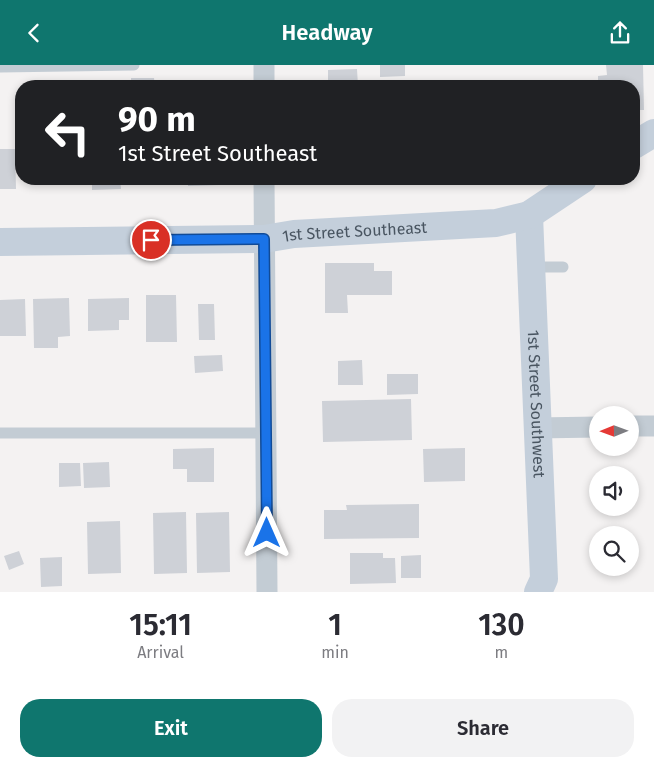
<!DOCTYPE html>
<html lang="en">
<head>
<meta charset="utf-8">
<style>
	body { margin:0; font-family:"Fira Sans",sans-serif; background:#f2f2f3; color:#2b2b33; height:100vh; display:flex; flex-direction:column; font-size:19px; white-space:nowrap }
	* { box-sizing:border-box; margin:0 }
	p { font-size:16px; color:#7c7c81 }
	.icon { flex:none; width:28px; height:28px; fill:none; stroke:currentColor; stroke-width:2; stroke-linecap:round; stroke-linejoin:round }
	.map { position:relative; height:527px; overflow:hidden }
	.drawer { display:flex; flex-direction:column; background:#fff; flex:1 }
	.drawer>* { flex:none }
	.hud { position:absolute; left:15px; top:15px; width:625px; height:105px; border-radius:20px; box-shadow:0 2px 8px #0003; background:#202124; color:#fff; overflow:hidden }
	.needle { width:32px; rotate:269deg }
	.fabs { position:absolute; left:589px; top:341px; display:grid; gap:10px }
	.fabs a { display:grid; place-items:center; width:50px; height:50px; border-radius:50%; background:#fff; box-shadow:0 2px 8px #0003; font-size:25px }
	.pin { position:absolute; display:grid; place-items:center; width:42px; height:42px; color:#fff; margin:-21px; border:2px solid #fff; border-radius:50%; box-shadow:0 1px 5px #0007 }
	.me { position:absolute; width:55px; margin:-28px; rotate:0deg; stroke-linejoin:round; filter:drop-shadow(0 0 4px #0008) }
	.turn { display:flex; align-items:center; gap:18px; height:105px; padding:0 20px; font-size:22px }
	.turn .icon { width:65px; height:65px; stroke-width:2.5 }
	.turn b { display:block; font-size:35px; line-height:42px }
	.eta { display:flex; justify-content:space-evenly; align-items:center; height:85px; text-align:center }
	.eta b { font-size:30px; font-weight:600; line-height:35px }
	.primary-button { display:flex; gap:10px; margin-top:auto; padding:10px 20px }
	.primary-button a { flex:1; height:58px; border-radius:20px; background:#0f766e; color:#fff; font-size:20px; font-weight:600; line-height:58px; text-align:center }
	.primary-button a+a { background:#f2f2f3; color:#2b2b33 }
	header { display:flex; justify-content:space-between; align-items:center; height:65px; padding:0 20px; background:#0f766e; color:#fff; font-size:22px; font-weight:600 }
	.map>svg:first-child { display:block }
</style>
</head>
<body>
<header><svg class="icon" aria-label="back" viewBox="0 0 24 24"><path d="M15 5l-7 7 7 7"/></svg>Headway<svg class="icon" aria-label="share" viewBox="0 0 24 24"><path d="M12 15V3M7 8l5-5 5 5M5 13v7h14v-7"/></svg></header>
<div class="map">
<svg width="654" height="527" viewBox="0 0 654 527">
	<rect width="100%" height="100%" fill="#f4f2f2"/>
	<path fill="#ced1d7" d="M 380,0 L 405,0 L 405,11 L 380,12 Z
		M 606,0 L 643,0 L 644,45 L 634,45 L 634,21 L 598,21 L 598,11 L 607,10 Z
		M 357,4 L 358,21 L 328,21 L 328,5 Z
		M 131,13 L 154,13 L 155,21 L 131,21 Z
		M 62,18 L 93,18 L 93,21 L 62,21 Z
		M 0,84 L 15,84 L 16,124 L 0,124 Z
		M 34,114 L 70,114 L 70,118 L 35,118 Z
		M 92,114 L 120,114 L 121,124 L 92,125 Z
		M 136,114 L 158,114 L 158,115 L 136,116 Z
		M 188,114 L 219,114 L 219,120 L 188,121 Z
		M 331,114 L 382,114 L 382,116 L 331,117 Z
		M 325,198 L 374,198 L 374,206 L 392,206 L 392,230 L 347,230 L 348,248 L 325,248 Z
		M 146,230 L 176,230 L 177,277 L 146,277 Z
		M 69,233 L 70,271 L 58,272 L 58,283 L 34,283 L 33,234 Z
		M 129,233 L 129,255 L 119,255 L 119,265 L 88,266 L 88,234 Z
		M 25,234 L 26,271 L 0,271 L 0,235 Z
		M 198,239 L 214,239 L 215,275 L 199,275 Z
		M 222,290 L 223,306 L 195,308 L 194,291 Z
		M 362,295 L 363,320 L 338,320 L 338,296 Z
		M 387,309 L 418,309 L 418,329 L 387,330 Z
		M 411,334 L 412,375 L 323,377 L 322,336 Z
		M 214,383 L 214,417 L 187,417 L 187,404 L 173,404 L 173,384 Z
		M 465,383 L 465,416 L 424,417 L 423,384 Z
		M 109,397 L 110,422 L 84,423 L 83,398 Z
		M 59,398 L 80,398 L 81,421 L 59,422 Z
		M 419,439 L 419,473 L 324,474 L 324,445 L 347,445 L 346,440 Z
		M 186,447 L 187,508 L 154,509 L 153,448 Z
		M 229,447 L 230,507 L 197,508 L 196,448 Z
		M 120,456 L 121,508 L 88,509 L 87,457 Z
		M 19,486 L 24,499 L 9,505 L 4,491 Z
		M 350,488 L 383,488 L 383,493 L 395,493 L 396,518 L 350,519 Z
		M 421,490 L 421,513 L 401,513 L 401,491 Z
		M 62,492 L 62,521 L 41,522 L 40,493 Z"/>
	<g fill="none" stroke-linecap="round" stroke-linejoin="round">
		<path stroke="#c3ccd4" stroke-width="11" d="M 0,2 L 134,0
			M 532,202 L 563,202
			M 0,368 L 267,368"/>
		<path stroke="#c3ccd4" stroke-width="21" d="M 264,21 L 264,0
			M 264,114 L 267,527
			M 630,361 L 654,361
			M 536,363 L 598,362"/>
		<g stroke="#c4cfdb" stroke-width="28">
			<path d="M 634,80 L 654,68"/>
			<path id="s1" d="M 529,150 L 544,514 L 538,527"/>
			<path id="s2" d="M 0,177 L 264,174 L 294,169 L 496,158 L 529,150 L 583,114"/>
		</g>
	</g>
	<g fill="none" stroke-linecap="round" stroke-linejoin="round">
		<g stroke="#114b97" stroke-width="12">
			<path id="route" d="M 151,175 L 264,174 L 267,468"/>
		</g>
		<use href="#route" stroke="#1a73e8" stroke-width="9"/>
	</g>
	<g text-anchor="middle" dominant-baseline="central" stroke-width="5" stroke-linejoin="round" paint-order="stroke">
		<g font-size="16" fill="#495561" stroke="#fff">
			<text stroke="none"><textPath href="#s2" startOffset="355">1st Street Southeast</textPath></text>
			<text stroke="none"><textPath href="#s1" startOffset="189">1st Street Southwest</textPath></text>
		</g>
	</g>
</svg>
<div class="fabs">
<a><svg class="needle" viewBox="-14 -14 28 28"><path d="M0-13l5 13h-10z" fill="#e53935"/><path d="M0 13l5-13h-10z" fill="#7c7c81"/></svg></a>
<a><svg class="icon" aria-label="sound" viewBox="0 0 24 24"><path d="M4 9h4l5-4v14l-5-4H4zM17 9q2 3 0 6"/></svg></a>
<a><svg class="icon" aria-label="search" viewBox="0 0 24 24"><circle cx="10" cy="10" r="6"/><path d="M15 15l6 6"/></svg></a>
</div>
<div class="pin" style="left:151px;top:175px;background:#d93025"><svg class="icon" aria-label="arrive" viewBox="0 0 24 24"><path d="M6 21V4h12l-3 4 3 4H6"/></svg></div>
<svg class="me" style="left:267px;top:468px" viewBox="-20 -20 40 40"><path d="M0-17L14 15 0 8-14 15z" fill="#1a73e8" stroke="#fff" stroke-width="4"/></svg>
<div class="hud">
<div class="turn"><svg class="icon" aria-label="left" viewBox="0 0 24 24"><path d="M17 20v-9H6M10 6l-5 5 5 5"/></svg><div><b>90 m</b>1st Street Southeast</div></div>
</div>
</div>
<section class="drawer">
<div class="eta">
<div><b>15:11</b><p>Arrival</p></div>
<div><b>1</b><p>min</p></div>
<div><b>130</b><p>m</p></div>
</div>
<div class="primary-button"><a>Exit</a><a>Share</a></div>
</section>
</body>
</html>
